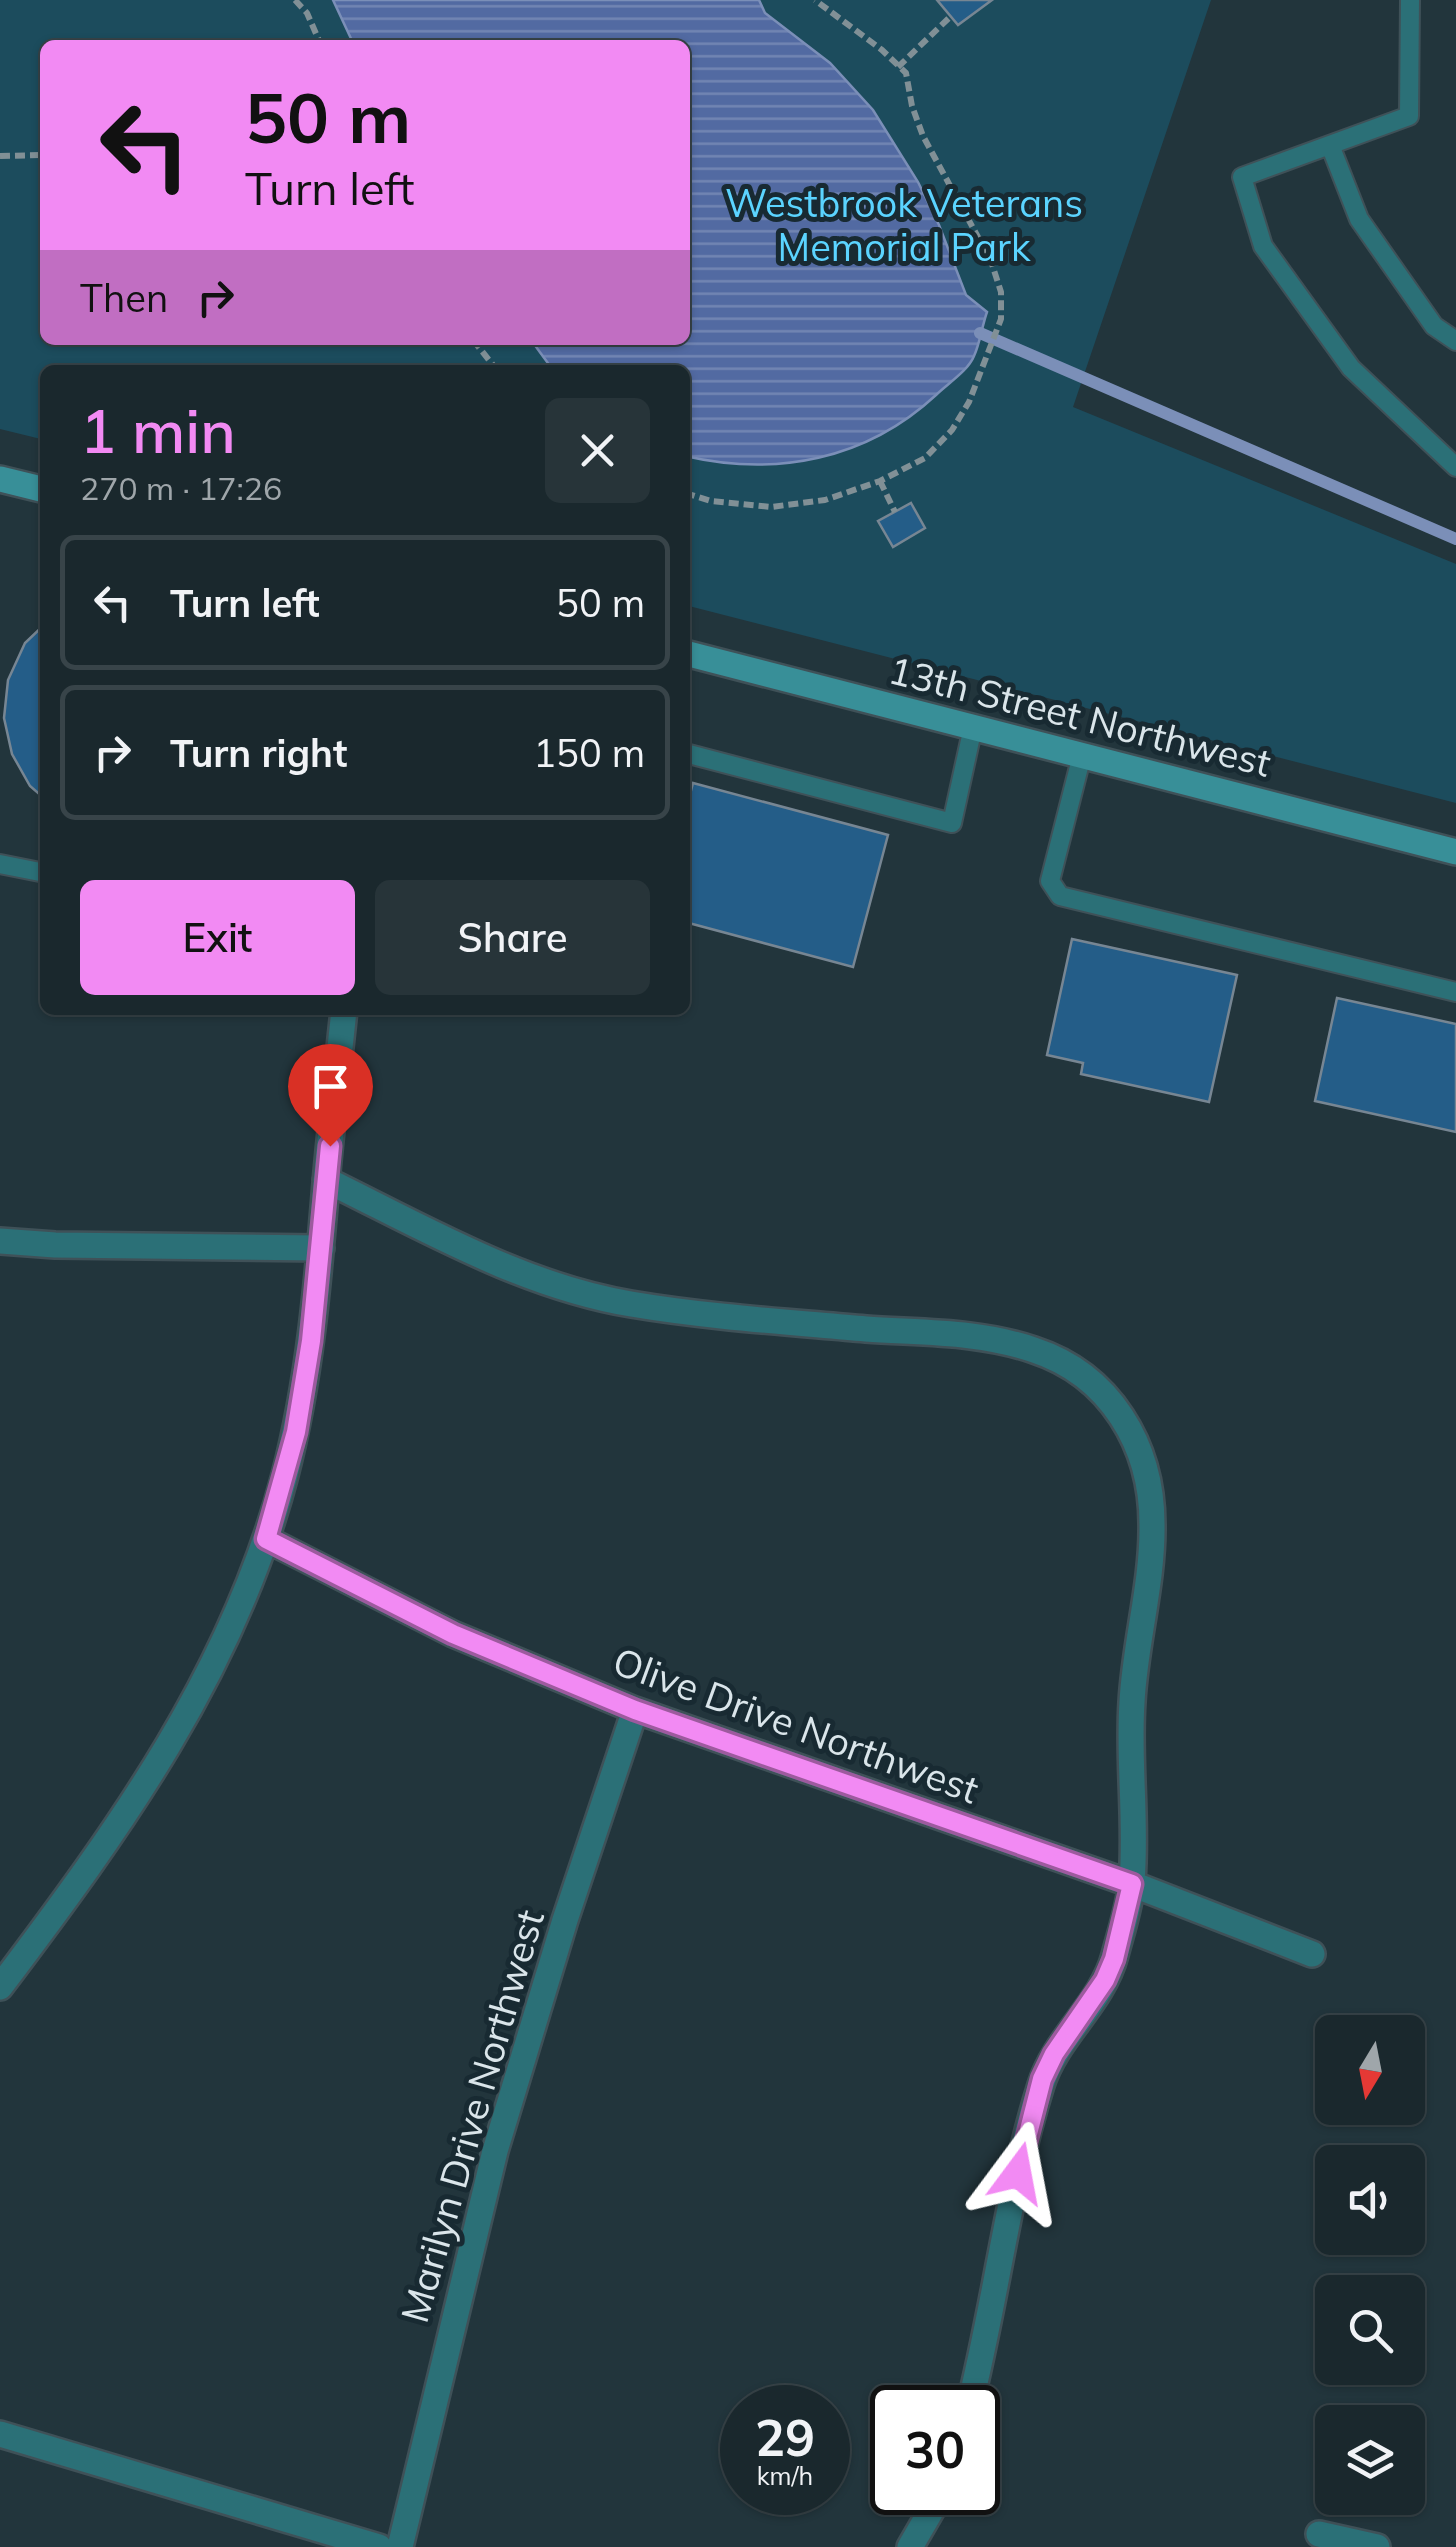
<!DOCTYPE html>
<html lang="en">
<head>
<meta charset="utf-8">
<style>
	body { margin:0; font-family:Mulish,sans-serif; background:#273439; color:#f1f3f6; height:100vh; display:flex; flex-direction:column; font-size:38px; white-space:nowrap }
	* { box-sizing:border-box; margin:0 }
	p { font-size:32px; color:#9fa6aa }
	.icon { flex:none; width:55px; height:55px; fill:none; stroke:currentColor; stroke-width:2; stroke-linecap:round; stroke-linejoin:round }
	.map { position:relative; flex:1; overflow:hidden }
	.side { position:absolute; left:40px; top:365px; width:650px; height:650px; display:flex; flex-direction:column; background:#1a282d; border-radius:15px; box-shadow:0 2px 8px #0004,0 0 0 2px #384449 }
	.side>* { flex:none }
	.hud { position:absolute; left:40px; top:40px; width:650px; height:305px; border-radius:15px; box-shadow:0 2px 8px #0004,0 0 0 2px #384449; background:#f28af3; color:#111; overflow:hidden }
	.needle { width:65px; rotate:190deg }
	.buttons { position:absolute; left:1315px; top:2015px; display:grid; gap:20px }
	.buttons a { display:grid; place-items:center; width:110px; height:110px; border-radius:15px; background:#1a282d; box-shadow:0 2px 8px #0004,0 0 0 2px #384449; font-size:50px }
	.speed { position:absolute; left:720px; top:2385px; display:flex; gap:20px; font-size:50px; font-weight:700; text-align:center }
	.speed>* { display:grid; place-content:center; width:130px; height:130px; border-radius:50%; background:#1a282d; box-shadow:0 2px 8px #0004,0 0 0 2px #384449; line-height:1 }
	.speed small { font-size:25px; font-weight:400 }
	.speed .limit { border:5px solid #111; border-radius:15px; background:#fff; color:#111 }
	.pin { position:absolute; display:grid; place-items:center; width:85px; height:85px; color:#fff; margin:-102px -42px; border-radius:50% 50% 50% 0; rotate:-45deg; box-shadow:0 0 10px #0007 }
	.pin .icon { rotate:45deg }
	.me { position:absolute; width:110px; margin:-55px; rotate:13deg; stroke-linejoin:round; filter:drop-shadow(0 0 8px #0008) }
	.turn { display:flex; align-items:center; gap:35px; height:210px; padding:0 40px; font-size:45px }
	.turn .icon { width:130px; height:130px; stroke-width:2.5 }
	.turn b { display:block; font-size:70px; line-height:85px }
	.then { display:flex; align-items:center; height:95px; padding:0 40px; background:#0003; gap:20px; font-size:38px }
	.round { display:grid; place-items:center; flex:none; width:105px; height:105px; border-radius:15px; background:#273439 }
	.summary { display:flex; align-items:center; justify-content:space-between; height:170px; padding:0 40px }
	h1 { font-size:60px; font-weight:600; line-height:75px; color:#f28af3 }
	.primary-button { display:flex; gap:20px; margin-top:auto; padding:20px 40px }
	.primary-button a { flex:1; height:115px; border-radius:15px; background:#f28af3; color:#111; font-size:40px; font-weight:600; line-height:115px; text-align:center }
	.primary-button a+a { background:#273439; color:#f1f3f6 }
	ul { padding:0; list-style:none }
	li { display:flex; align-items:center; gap:30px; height:135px; margin:0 20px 15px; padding:0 20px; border:5px solid #384449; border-radius:15px }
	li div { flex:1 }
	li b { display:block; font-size:38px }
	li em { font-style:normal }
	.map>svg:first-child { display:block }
</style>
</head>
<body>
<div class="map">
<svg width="1456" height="2547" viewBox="0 0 1456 2547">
	<defs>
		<pattern id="water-rules" width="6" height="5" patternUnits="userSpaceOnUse" patternTransform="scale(2.5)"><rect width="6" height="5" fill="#526aa2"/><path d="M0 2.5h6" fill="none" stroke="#7286b3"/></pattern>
	</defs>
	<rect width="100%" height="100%" fill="#22353c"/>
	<path fill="#1c4c5d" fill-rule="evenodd" d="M 0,0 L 1211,0 L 1073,407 L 1456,564 L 1456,803 L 685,605 L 685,370 L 45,370 L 45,440 L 0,429 ZM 45,45 L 685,45 L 685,340 L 45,340 Z"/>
	<path fill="url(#water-rules)" stroke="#7b8fb8" stroke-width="2.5" d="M 333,0 L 759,0 L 765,13 L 830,63 L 873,110 L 918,182 L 939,225 L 966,295 L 987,312 C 982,326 980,343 974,356 C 968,371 947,384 936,395 C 866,460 776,477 685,456 L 685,370 L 553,370 L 531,340 L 685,340 L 685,45 L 354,45 Z"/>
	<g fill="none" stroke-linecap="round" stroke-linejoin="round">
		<path stroke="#7b8fb8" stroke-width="12" d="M 980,333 L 1456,539"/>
	</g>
	<path fill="#245d88" stroke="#778693" stroke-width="2.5" d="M 937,0 L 992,0 L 958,25 Z
		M 911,503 L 925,528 L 893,547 L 878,521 Z
		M 45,624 L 45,799 L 30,786 L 12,754 L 4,718 L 8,680 L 25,643 Z
		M 693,783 L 888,835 L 853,967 L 685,922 L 685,814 Z
		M 1072,939 L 1237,975 L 1209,1102 L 1081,1074 L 1083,1063 L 1047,1055 Z
		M 1337,998 L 1456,1024 L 1456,1132 L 1315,1101 Z"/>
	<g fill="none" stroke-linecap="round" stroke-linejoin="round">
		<g stroke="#3f5158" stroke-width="22">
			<path id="service" d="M 1410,0 L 1409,116 L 1242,177 L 1263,246 L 1351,368 L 1456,467
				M 1330,145 L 1359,219 L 1434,326 L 1456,341
				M 685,753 L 952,823 L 973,727
				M 1082,755 L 1050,881 L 1060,896 L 1456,992
				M 0,864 L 45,873"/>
		</g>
		<g stroke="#3f5158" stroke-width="30">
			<path id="minor" d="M 326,1180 C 424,1228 523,1286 631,1304 C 708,1317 788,1322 866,1329 C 922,1333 979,1331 1034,1350 C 1110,1375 1152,1445 1152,1524 C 1153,1583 1135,1643 1132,1702 C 1128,1761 1137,1822 1132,1881 C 1130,1905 1121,1932 1115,1955 C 1102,2004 1056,2037 1041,2085 C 1008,2190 996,2301 969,2408
				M 0,1241 L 55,1245 L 321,1248
				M 266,1539 L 453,1634 L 635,1710 L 1132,1884 L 1312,1954
				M 0,1987 C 120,1828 234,1671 285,1475 C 310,1379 318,1281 326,1183 C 331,1125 338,1068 344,1010
				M 0,2434 L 379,2547
				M 1319,2534 L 1377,2547
				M 400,2547 L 495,2151 L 565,1920 L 635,1710
				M 910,2547 L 942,2492"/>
		</g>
		<g stroke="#3f5158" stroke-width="30">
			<path id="secondary" d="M 0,479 L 45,490
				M 685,653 L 1456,852"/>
		</g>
		<path stroke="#819096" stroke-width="6" stroke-dasharray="10 5" stroke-linecap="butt" d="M 295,0 L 307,13 L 321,45
			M 898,67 L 951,16
			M 0,156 L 45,155
			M 473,340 L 497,370
			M 880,481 L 895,512
			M 685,493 L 711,501 L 771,507 L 825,500 L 880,481 L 925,458 L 952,430 L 969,402 L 1001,319 L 1001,292 L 991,261 L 923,136 L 912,106 L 906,73 L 882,50 L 815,0"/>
		<use href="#service" stroke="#2b7077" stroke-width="18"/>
		<use href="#minor" stroke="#2b7077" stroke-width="25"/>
		<use href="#secondary" stroke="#388f98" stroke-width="25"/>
	</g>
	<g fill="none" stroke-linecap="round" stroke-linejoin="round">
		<g stroke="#9d5a9e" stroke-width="25">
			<path id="route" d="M 330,1146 L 311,1341 L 296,1432 L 266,1539 L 453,1634 L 635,1710 L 1132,1884 L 1114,1959 L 1105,1980 L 1054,2054 L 1042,2079 L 1018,2173"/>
		</g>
		<use href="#route" stroke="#f28af3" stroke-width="18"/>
	</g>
	<g text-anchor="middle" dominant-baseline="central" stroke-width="10" stroke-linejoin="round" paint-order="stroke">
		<g font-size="38" fill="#5bd4ff" stroke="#182a32">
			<text x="904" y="203">Westbrook Veterans<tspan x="904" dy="44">Memorial Park</tspan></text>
		</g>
		<g font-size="38" fill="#dae5ea" stroke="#182a32">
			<text transform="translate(1080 716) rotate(14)">13th Street Northwest</text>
			<text transform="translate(796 1725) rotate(20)">Olive Drive Northwest</text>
			<text transform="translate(472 2116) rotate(-74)">Marilyn Drive Northwest</text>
		</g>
	</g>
</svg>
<div class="buttons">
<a><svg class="needle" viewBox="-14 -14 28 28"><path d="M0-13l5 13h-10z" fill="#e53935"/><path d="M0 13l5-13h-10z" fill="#9fa6aa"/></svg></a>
<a><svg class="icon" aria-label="sound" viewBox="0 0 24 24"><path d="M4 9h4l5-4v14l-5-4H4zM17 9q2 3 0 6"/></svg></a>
<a><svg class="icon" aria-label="search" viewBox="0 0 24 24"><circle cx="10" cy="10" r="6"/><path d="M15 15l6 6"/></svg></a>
<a><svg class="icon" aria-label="layers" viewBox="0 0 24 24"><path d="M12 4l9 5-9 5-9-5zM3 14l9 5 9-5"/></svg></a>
</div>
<div class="speed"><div>29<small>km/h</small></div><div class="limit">30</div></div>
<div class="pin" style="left:330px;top:1146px;background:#d93025"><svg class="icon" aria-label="arrive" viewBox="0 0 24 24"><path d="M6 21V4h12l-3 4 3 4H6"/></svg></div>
<svg class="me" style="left:1018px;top:2173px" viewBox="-20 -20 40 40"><path d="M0-17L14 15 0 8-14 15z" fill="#f28af3" stroke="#fff" stroke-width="4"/></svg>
<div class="hud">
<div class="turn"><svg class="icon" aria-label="left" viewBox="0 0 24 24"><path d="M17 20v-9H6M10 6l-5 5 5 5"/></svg><div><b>50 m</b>Turn left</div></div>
<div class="then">Then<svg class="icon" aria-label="right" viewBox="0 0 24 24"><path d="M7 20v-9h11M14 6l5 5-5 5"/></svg></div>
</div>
<section class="side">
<div class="summary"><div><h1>1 min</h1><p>270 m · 17:26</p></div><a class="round"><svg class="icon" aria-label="close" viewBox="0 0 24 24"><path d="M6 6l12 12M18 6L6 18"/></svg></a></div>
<ul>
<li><svg class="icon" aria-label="left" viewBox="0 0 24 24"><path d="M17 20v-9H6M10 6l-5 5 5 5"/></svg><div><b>Turn left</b></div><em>50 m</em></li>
<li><svg class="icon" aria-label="right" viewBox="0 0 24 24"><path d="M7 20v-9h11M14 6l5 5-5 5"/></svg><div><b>Turn right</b></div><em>150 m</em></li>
</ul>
<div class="primary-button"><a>Exit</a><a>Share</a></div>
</section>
</div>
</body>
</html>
